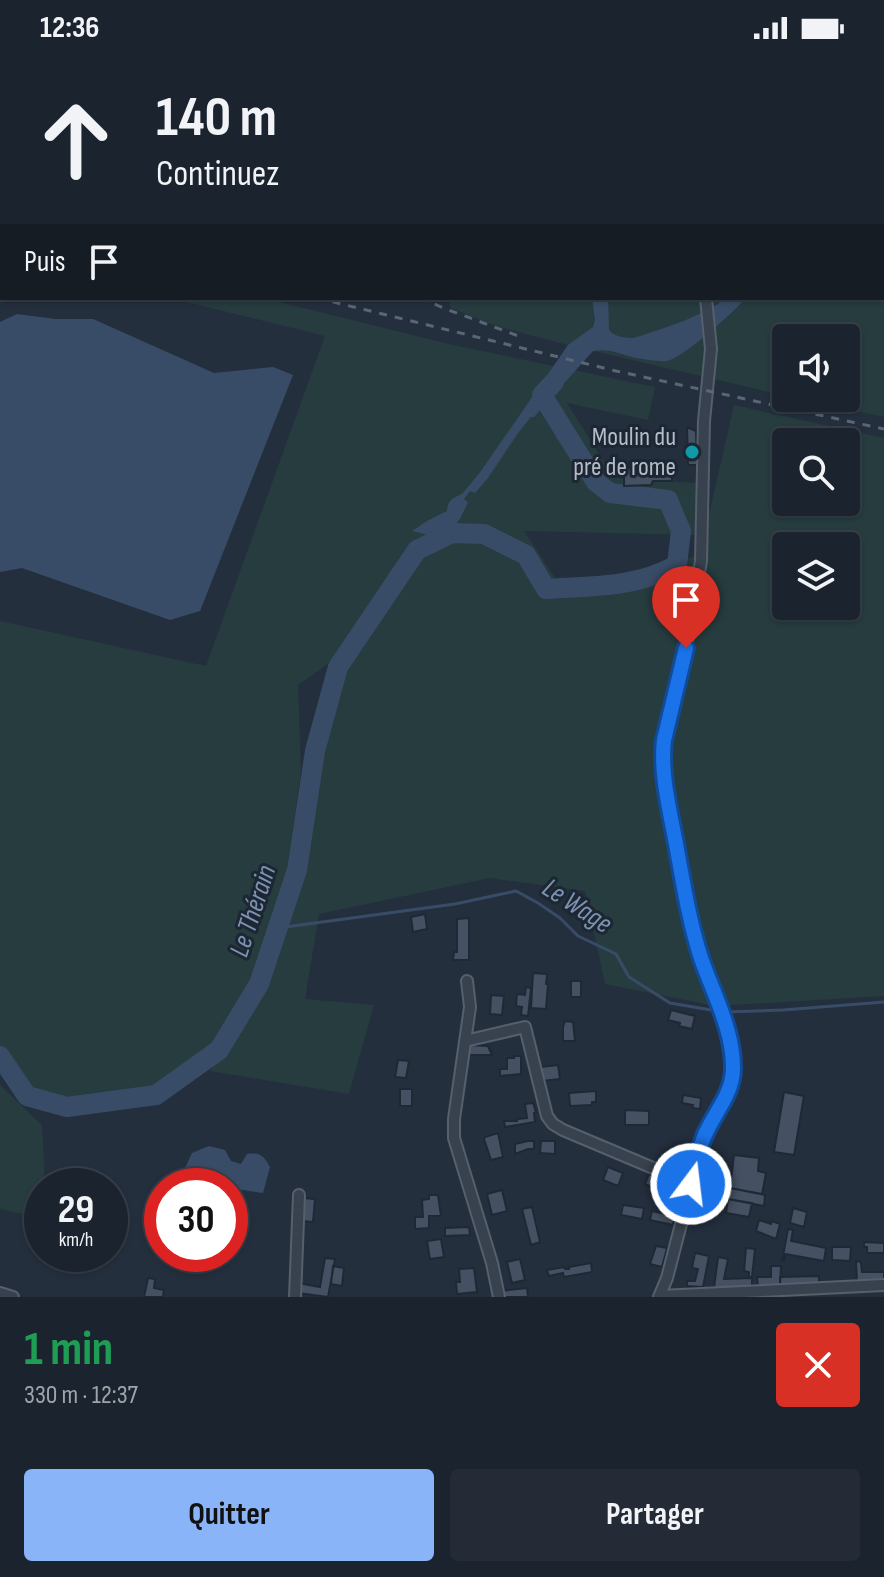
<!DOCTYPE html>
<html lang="fr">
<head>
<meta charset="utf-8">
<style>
	body { margin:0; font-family:"Sofia Sans Condensed",sans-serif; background:#242b36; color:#f1f3f6; height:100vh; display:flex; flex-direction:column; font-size:30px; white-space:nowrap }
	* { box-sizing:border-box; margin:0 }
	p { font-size:26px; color:#a0a4aa }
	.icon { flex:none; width:44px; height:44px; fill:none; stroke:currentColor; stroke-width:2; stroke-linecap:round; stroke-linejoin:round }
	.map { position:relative; height:1241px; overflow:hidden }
	.side { display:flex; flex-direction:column; background:#1b232e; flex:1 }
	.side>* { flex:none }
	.top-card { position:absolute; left:0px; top:0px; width:884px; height:244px; box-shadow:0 2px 6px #0004,0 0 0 2px #39404a; background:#1b232e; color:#f1f3f6; overflow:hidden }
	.controls { position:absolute; left:772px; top:268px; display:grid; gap:16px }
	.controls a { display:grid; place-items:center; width:88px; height:88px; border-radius:8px; background:#1b232e; box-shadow:0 2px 6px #0004,0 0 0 2px #39404a; font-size:40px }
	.speed { position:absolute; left:24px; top:1112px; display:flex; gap:16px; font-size:40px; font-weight:700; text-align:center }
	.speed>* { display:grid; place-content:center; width:104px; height:104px; border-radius:50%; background:#1b232e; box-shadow:0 2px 6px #0004,0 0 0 2px #39404a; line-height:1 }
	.speed small { font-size:20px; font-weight:400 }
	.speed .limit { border:12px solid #d22; background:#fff; color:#111 }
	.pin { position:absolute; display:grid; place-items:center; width:68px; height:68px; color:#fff; margin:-82px -34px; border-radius:50% 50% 50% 0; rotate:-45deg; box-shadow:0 0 8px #0007 }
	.pin .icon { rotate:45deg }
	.me { position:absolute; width:88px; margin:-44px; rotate:15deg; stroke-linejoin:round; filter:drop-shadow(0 0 6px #0008) }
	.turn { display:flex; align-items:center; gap:28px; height:168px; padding:0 24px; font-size:36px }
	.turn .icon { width:104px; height:104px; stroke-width:2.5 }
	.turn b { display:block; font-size:56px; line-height:68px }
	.then { display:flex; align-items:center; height:76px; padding:0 24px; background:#0003; gap:16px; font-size:30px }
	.round { display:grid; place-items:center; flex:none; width:84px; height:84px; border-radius:8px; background:#242b36 }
	.summary { display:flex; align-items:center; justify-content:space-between; height:136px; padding:0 24px }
	h1 { font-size:48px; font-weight:700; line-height:60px; color:#1e9e55 }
	.action { display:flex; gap:16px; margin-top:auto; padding:16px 24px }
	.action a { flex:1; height:92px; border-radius:8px; background:#8ab4f8; color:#111; font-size:32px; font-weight:700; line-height:92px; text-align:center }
	.action a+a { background:#242b36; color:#f1f3f6 }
	.status { display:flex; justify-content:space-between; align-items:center; height:56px; padding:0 40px; background:#1b232e; direction:ltr }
	.status svg { height:22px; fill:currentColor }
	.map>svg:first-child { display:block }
</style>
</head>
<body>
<div class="status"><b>12:36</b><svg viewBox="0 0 49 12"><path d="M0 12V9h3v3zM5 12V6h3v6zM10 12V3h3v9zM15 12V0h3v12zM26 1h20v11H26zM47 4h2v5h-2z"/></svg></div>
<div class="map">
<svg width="884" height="1241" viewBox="0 0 884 1241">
	<rect width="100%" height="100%" fill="#242f3e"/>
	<path fill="#263c3f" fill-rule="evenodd" d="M 140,0 L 603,0 L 603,2 L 141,2 Z
		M 884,29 L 884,361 L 794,342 L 846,342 L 846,282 L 786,282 L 786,340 L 568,289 L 496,270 L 451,252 L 450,247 L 437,242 L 882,242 L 882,30 Z
		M 170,242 L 263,242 L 453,289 L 655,331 L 648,364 L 567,347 L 614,422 L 696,427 L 696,479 L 524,475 L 561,531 L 618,529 L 700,498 L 734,349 L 884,382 L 884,940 L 715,950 L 605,928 L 585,835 L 490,822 L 319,858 L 305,943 L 374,949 L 349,1038 L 210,1015 L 278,904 L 329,607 L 298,629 L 301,716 L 286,820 L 248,929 L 209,995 L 153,1034 L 66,1045 L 32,1033 L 0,993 L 0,565 L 206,610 L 325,280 ZM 786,386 L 846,386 L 846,446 L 786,446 ZM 786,490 L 846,490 L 846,550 L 786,550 Z
		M 0,1029 L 42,1069 L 45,1130 L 42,1130 L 42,1162 L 0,1153 Z"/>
	<path fill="#394c67" d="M 592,242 L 608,242 L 609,274 C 614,281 626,282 634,282 C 656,275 710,258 725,242 L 746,242 C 735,255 683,302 667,305 C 658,306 645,303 636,302 C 621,298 608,292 593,295 L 534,361 L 531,361 L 518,377 L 488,422 L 475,437 L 470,435 L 464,443 L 468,446 L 461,461 L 446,483 L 412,475 L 427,465 L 447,455 L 448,448 L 452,443 L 463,437 L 481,415 L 568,289 L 593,271 L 595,264 Z
		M 17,258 L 55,263 L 93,263 L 214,317 L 273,311 L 293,319 L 200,555 L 170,564 L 22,512 L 0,516 L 0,266 Z
		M 209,1090 L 225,1094 L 231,1105 L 241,1108 L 247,1098 C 260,1096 264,1100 270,1111 L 263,1137 L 230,1132 L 230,1130 L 180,1123 L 192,1097 Z"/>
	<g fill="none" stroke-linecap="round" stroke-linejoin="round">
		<path stroke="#394c67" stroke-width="3" d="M 278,872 L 455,848 L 516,835 L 538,847 L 560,862 L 578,880 L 616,898 L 629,921 L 670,947 L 717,955
			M 724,956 L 783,954 L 884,946"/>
		<path stroke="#394c67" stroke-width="20" d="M 0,1000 L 27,1040 L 67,1051 L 156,1039 L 219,994 L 259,928 L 297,814 L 315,695 L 338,611 L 417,494 L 452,477 L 484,478 L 526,499 L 546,533 C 593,530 635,532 677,509 L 681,475 L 668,444 L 610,437 L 596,426 L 542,339 L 554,326"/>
	</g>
	<path fill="#455162" stroke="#1f2835" stroke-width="2" d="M 687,371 L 696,375 L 697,409 L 688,409 Z
		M 651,411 L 651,417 L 672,417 L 672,425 L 653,425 L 651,429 L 624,430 L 624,418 L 620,418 L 620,412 Z
		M 425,858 L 427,873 L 413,876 L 411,861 Z
		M 469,862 L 469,904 L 453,904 L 454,896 L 457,896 L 457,863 Z
		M 533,917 L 547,918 L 546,928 L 548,928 L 546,953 L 531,952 Z
		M 571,925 L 581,925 L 581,941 L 571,941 Z
		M 526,931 L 531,932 L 528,960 L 521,959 L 522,951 L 516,950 L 517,938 L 525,939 Z
		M 491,939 L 504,940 L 502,959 L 490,958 Z
		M 671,954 L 695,960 L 692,973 L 679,970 L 680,967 L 668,964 Z
		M 565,965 L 573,966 L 575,985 L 563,985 L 563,971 Z
		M 468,989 L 488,990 L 492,999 L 467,999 Z
		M 513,1000 L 521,1000 L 521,1018 L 500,1020 L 500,1013 L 507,1013 L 507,1002 L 514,1002 Z
		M 398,1004 L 409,1005 L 406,1022 L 395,1021 Z
		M 558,1009 L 560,1023 L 541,1025 L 540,1011 Z
		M 400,1033 L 412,1033 L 412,1050 L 400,1050 Z
		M 596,1035 L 596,1046 L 592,1046 L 592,1049 L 570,1050 L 569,1037 Z
		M 784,1036 L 804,1040 L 794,1099 L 774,1096 Z
		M 683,1039 L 701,1042 L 700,1053 L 692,1052 L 693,1049 L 682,1047 Z
		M 533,1047 L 536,1056 L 534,1057 L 535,1066 L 505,1071 L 504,1065 L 517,1065 L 517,1063 L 527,1062 L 525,1048 Z
		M 625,1054 L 649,1055 L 649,1069 L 625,1069 Z
		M 498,1077 L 503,1101 L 491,1104 L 484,1083 L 485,1081 Z
		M 528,1085 L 534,1085 L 534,1093 L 528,1093 L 515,1098 L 515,1088 Z
		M 541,1085 L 555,1085 L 555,1098 L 540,1097 Z
		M 734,1099 L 759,1102 L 758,1115 L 766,1117 L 762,1138 L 730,1132 Z
		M 608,1111 L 623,1117 L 618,1130 L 603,1124 Z
		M 649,1118 L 667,1126 L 663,1136 L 645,1128 Z
		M 701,1128 L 713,1130 L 708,1153 L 697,1151 Z
		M 730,1132 L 765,1139 L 764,1150 L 728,1143 Z
		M 502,1134 L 507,1155 L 492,1159 L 487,1138 Z
		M 429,1139 L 438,1139 L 441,1160 L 429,1160 L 429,1172 L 415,1173 L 415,1161 L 423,1161 L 422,1144 L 429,1143 Z
		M 303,1142 L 315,1143 L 313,1166 L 301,1165 Z
		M 728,1143 L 752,1147 L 749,1161 L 726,1157 Z
		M 623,1149 L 644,1152 L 642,1163 L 621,1159 Z
		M 532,1151 L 540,1186 L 531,1189 L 522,1153 Z
		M 793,1152 L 807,1156 L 804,1171 L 790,1167 Z
		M 652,1155 L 675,1160 L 673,1169 L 650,1164 Z
		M 759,1164 L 771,1168 L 772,1165 L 780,1168 L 776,1183 L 756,1175 Z
		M 469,1171 L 470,1179 L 445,1180 L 445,1172 Z
		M 788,1173 L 793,1174 L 791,1185 L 826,1192 L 824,1205 L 785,1198 L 784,1205 L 782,1205 Z
		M 441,1183 L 444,1201 L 430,1203 L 427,1185 Z
		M 864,1186 L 884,1187 L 884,1197 L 867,1197 L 867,1191 L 864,1191 Z
		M 656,1190 L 667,1192 L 662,1211 L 650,1208 Z
		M 832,1191 L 851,1191 L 850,1205 L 832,1204 Z
		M 746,1192 L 755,1193 L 752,1221 L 749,1221 L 749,1216 L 744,1215 Z
		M 695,1197 L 709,1200 L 703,1231 L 687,1230 L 687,1225 L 695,1225 L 698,1213 L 692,1212 Z
		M 718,1201 L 728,1203 L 724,1223 L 752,1222 L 752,1231 L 714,1232 Z
		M 325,1202 L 335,1203 L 328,1241 L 298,1237 L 298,1227 L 320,1231 Z
		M 520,1203 L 525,1224 L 512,1227 L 507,1206 Z
		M 856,1205 L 861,1206 L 862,1216 L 884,1216 L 884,1225 L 857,1226 Z
		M 591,1207 L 592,1216 L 564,1221 L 563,1217 L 549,1220 L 547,1214 L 564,1211 L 565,1213 L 569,1213 L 569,1211 Z
		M 333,1210 L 344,1212 L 342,1230 L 331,1228 Z
		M 771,1210 L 781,1210 L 780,1230 L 758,1231 L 757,1221 L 771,1221 Z
		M 474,1212 L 477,1236 L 457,1238 L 456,1226 L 460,1226 L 459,1213 Z
		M 819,1220 L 819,1229 L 780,1230 L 780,1221 Z
		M 148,1222 L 155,1223 L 154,1232 L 164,1234 L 163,1241 L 144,1241 Z
		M 527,1232 L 528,1241 L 501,1241 L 500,1235 Z"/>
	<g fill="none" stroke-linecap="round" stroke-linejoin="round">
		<g stroke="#565f6c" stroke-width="14">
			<path id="minor" d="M 609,0 L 609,2
				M 467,925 L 470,951 L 454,1063 L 454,1082 L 492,1207 L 499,1241
				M 465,985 L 525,971 L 547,1060 L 553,1068 L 563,1074 L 691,1128
				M 0,1237 L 13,1241
				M 660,1240 L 884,1229
				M 295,1241 L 299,1139
				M 659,1241 L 667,1222 L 702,1087 L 727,1038 L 732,1018 L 732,1001 L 727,974 L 699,897 L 690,859 L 669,752 L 664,700 L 666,675 L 686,592 L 701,505 L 704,365 L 711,293 L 706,242"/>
		</g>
		<use href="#minor" stroke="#38414e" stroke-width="10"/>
		<path stroke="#5a6575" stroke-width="3" stroke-dasharray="8 8" stroke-linecap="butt" d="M 131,0 L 133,2
			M 0,171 L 2,172
			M 317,242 L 616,315 L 884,373
			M 420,242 L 446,253 L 521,281"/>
	</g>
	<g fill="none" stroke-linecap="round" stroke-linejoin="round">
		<g stroke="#114b97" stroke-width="20">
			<path id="route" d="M 686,592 L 664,684 C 660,718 670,755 676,788 C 683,826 689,865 701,902 C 713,937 734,975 733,1014 C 732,1040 713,1058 704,1081 C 698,1096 695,1113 691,1128"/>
		</g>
		<use href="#route" stroke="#1a73e8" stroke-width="14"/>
	</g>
	<circle fill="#0f9aa8" stroke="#1d2633" stroke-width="3" cx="692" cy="396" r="8"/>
	<g text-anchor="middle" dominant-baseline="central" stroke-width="6" stroke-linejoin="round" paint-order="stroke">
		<g font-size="26" fill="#b4bcc9" stroke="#1d2633" text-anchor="end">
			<text x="676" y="381">Moulin du<tspan x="676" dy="30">pré de rome</tspan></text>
		</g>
		<g font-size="28" font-style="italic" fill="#7c92b1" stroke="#1d2633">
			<text transform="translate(577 850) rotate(33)">Le Wage</text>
			<text transform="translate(253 855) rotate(-72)">Le Thérain</text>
		</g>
	</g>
</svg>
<div class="controls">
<a><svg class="icon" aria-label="sound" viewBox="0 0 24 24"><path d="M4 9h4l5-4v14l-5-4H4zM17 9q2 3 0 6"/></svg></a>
<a><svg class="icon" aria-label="search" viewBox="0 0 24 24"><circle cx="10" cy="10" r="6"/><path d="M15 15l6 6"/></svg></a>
<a><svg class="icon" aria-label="layers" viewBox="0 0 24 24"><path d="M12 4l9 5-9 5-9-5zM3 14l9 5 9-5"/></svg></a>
</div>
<div class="speed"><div>29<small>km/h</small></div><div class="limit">30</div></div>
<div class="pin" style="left:686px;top:592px;background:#d93025"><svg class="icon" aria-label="arrive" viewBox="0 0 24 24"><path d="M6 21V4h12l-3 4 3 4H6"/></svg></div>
<svg class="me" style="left:691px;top:1128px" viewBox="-20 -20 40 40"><circle r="17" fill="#1a73e8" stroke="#fff" stroke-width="3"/><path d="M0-11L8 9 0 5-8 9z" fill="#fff"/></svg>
<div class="top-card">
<div class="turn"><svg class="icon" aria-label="ahead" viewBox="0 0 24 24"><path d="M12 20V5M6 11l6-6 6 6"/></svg><div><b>140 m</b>Continuez</div></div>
<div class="then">Puis<svg class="icon" aria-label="arrive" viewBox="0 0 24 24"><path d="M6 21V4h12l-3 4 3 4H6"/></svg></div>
</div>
</div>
<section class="side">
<div class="summary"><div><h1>1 min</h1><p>330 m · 12:37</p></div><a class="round" style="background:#d93025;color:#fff"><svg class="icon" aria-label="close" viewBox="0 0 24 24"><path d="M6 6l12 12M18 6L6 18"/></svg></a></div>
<div class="action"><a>Quitter</a><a>Partager</a></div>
</section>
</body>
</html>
